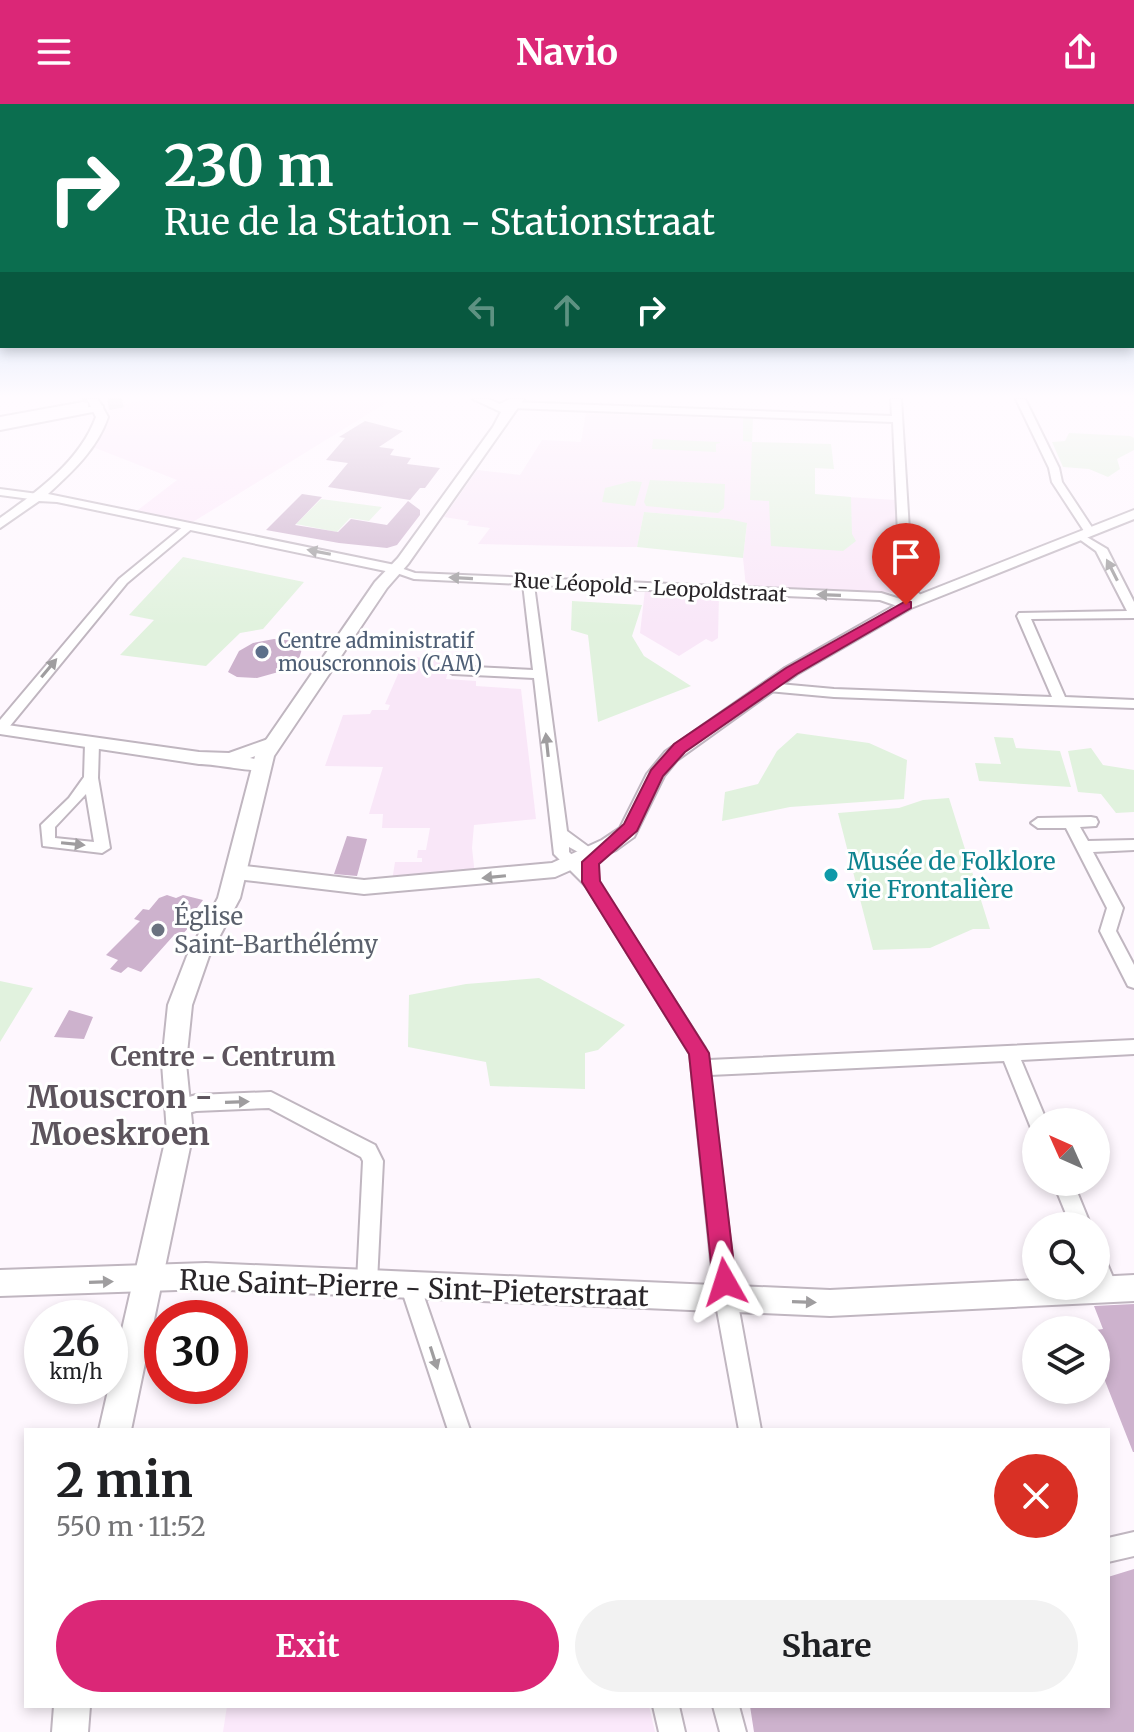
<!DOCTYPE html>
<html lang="en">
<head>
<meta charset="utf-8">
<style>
	body { margin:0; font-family:Merriweather,serif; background:#f2f2f2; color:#202124; height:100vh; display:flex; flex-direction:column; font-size:30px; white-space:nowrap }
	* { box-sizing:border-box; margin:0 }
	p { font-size:26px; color:#757577 }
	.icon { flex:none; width:44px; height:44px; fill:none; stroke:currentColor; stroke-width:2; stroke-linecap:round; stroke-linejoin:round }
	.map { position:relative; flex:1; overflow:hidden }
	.drawer { position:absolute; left:24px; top:1324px; width:1086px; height:280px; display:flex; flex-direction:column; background:#fff; border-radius:0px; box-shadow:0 4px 12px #0003 }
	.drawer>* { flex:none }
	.top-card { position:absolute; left:0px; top:0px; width:1134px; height:244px; box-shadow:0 4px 12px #0003; background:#0b6e4f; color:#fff; overflow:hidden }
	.needle { width:52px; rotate:315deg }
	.controls { position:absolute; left:1022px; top:1004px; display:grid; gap:16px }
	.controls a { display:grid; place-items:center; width:88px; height:88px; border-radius:50%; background:#fff; box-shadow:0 4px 12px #0003; font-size:40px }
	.speed { position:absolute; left:24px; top:1196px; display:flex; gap:16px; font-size:40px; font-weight:700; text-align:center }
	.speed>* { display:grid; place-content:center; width:104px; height:104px; border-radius:50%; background:#fff; box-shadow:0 4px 12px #0003; line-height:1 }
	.speed small { font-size:20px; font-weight:400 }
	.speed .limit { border:12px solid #d22; background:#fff; color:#111 }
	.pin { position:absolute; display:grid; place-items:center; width:68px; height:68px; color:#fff; margin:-82px -34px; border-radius:50% 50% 50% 0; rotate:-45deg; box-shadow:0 0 8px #0007 }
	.pin .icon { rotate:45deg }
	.me { position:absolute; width:88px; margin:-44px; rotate:354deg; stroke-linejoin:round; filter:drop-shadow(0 0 6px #0008) }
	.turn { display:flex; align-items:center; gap:28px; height:168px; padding:0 32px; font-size:36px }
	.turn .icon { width:104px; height:104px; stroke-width:2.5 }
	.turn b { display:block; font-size:56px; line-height:68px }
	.lanes { display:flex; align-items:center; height:76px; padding:0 32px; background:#0003; justify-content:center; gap:40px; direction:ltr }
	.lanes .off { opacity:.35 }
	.round { display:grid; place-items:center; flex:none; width:84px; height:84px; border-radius:42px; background:#f2f2f2 }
	.summary { display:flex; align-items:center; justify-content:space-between; height:136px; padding:0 32px }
	h1 { font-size:48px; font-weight:700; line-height:60px }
	.action { display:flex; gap:16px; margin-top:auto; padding:16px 32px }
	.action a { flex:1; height:92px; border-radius:48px; background:#db2777; color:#fff; font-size:32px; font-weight:700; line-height:92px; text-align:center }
	.action a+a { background:#f2f2f2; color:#202124 }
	header { display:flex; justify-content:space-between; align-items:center; height:104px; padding:0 32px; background:#db2777; color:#fff; font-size:36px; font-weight:700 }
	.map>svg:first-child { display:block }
</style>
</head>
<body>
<header><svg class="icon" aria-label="menu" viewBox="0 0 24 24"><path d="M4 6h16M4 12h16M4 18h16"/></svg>Navio<svg class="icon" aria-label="share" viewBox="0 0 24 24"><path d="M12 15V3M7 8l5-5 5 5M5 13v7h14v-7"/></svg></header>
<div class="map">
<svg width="1134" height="1628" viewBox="0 0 1134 1628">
	<rect width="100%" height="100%" fill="#fef7fe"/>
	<path fill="#fbe9fb" d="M 227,1602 L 649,1602 L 655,1628 L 223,1628 Z"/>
	<path fill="#f9e7f8" d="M 586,309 L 743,315 L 743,337 L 752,338 L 752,359 L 815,364 L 815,391 L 896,396 L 901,489 L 746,483 L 743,454 L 747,420 L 729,415 L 644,408 L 637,443 L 622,443 L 478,440 L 490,424 L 467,421 L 469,417 L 444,413 L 477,366 L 520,371 L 542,336 L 581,338 Z
		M 645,486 L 719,490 L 718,534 L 712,538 L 706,535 L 679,552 L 640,529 Z
		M 406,552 L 451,557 L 446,575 L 476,577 L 476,582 L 521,585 L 536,715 L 474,721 L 472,744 L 475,771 L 392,777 L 395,758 L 422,758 L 422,754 L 417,754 L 418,746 L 426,746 L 430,724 L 382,724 L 383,710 L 369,710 L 383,663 L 325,662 L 343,611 L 370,610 L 372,606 L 388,606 L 390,601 L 385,600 Z"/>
	<path fill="#fce9fa" d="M 151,295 L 382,295 L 386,299 L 188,421 L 134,409 L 177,376 L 93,343 L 109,317 L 107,303 Z"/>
	<path fill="#e1f2de" d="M 743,313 L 753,313 L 752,338 L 831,340 L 834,365 L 815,364 L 815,390 L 851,393 L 852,430 L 856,437 L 843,447 L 771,442 L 769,397 L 750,396 L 752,338 L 743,337 Z
		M 1069,329 L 1130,332 L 1134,334 L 1134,346 L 1117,355 L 1120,365 L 1108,373 L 1089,365 L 1063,363 L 1052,338 L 1065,337 Z
		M 653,335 L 720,338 L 720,339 L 716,340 L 716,348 L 652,345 Z
		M 650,376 L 725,380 L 724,404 L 718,409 L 646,402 L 644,398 Z
		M 632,377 L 642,378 L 635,402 L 602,398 L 605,384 Z
		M 321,395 L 382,403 L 369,417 L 350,414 L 337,428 L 296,420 Z
		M 644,408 L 729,415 L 747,419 L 743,454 L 637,443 Z
		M 183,453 L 304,478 L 263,525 L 240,529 L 206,562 L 120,551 L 154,516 L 129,511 Z
		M 572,497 L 642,501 L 632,532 L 644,552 L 691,582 L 598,618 L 588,531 L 571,526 Z
		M 797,629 L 869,639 L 907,656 L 904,695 L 790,703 L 722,717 L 725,688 L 758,680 L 777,647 Z
		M 994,633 L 1013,634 L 1016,644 L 1060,647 L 1071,683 L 979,677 L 975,659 L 1001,660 Z
		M 1091,644 L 1103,661 L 1134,666 L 1134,708 L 1116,709 L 1101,690 L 1078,688 L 1068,647 Z
		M 949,694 L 990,825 L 973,825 L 930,844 L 873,846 L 838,709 L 899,704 L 923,696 Z
		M 539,874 L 625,921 L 598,946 L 585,949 L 585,985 L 490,982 L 486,958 L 408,943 L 409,891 L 466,880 Z
		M 0,877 L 33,884 L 0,938 Z"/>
	<path fill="#cdb2cd" d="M 365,317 L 403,327 L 379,343 L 394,345 L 390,351 L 411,354 L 407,360 L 440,364 L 425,384 L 420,384 L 410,396 L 328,383 L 348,359 L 326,356 L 345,334 L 339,333 Z
		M 302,390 L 322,393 L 295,421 L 338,428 L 351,415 L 387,421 L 408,397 L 420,406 L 420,411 L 397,441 L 387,444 L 339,439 L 266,426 Z
		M 274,535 L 296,537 L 303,541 L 299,555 L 282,567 L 257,574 L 237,573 L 228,568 L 239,547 L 253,539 Z
		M 347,732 L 367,735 L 357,772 L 334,770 Z
		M 167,791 L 176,794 L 183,791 L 203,796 L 185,820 L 190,822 L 181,832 L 175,830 L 141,868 L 128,863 L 121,869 L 110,865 L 118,856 L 106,851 L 140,817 L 134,815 L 143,805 L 149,806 L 159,794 Z
		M 69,906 L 93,913 L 84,935 L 54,933 Z
		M 1134,1200 L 1134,1348 L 1133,1348 L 1096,1254 L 1096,1226 L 1103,1225 L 1094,1202 Z
		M 1134,1465 L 1134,1628 L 754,1628 L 750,1602 L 1108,1602 L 1108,1473 Z"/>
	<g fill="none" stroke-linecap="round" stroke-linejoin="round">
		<path stroke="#d3cdd3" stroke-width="17" stroke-dasharray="17 8" stroke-linecap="butt" d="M 83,302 L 122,295"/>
		<g stroke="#c0b6c0" stroke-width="4">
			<path id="minor" d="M 891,295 L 901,295 L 912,475 L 914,485 L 925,495 L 919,499 L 904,488 L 900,475 L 893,318 L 512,304 L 507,301 L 512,298 L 892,312 Z
				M 1016,295 L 1025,295 L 1059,364 L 1062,378 L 1095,428 L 1094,430 L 1086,430 L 1052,378 L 1049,364 Z
				M 100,301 L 103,302 L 103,306 L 0,326 L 0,320 Z
				M 0,385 L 38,390 L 43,393 L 38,396 L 0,391 Z
				M 185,421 L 194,423 L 127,479 L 5,628 L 0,629 L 0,616 L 119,475 Z
				M 1080,429 L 1107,445 L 1134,498 L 1134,514 L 1031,515 L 1065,593 L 1134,596 L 1134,604 L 834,593 L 768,587 L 762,583 L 768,579 L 834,585 L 1052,593 L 1017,512 L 1019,509 L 1127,507 L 1096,447 L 1075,432 Z
				M 395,462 L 415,469 L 881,489 L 910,498 L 912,501 L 906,505 L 880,496 L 534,481 L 567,727 L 597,749 L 589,754 L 569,743 L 569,748 L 596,774 L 705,944 L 709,956 L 1134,936 L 1134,950 L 1021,956 L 1047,1018 L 1036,1018 L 1036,1026 L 1031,1024 L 1004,957 L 710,971 L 737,1195 L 761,1326 L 739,1326 L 715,1195 L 690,950 L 586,782 L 554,750 L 534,574 L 453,570 L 447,566 L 453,562 L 533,566 L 523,480 L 414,475 L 391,467 L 391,463 Z
				M 92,636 L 99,640 L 98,674 L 110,744 L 102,749 L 43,742 L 41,721 L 69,694 L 84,673 L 85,640 ZM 86,690 L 94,738 L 55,734 L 55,723 Z
				M 1091,713 L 1096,714 L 1098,718 L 1096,722 L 1080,723 L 1088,737 L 1134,736 L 1134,746 L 1093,748 L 1123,804 L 1116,827 L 1134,861 L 1134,884 L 1128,882 L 1100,827 L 1107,804 L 1066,724 L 1038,724 L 1031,719 L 1038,714 Z
				M 271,988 L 375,1041 L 383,1057 L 377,1178 L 374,1185 L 367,1188 L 360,1185 L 357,1178 L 363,1057 L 361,1053 L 269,1004 L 196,1007 L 178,1012 L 171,1010 L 169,1004 L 171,998 L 196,991 Z
				M 1053,1078 L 1073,1078 L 1091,1122 L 1071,1122 Z
				M 1096,1147 L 1103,1150 L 1118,1185 L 1115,1192 L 1108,1195 L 1101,1192 L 1096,1181 Z
				M 410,1171 L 417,1174 L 420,1181 L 470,1326 L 448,1326 L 400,1181 L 403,1174 Z
				M 1134,1428 L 1134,1452 L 1108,1458 L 1108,1434 Z
				M 653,1602 L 679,1602 L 685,1628 L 659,1628 Z
				M 713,1602 L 739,1602 L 746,1628 L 720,1628 Z"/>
		</g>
		<g stroke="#c0b6c0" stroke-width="4">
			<path id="tertiary" d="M 87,295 L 98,295 L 108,313 C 97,345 73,367 48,390 L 395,461 L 402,465 L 395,469 L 57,398 L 39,397 L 0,424 L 0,414 C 37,388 80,357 96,313 Z
				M 1134,406 L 1134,415 L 911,504 L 797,570 L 677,656 L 664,672 L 634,733 L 616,746 L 555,773 L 364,790 L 236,775 L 226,768 L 236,761 L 364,776 L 552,759 L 602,736 L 620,724 L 647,670 L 665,648 L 785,564 L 901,498 Z
				M 0,620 L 199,648 L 229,649 L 271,634 L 280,640 L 277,644 L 250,654 L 268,658 L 271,662 L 268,666 C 257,669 216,660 199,660 L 0,630 Z
				M 206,1159 L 830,1186 L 1036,1176 L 1036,1182 L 1096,1182 L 1096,1173 L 1134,1171 L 1134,1197 L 830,1212 L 206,1185 L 0,1192 L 0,1166 Z"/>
		</g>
		<g stroke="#c0b6c0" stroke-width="4">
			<path id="secondary" d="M 473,295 L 488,295 L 500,300 L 510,295 L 524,295 L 408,460 L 387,484 L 274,652 L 240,794 L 209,852 L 192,901 L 186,959 L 193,1029 L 131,1326 L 99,1326 L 167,1029 L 162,959 L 168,901 L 187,852 L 218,794 L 255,652 L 375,478 L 398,454 L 493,323 L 501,308 Z
				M 54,1602 L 90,1602 L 88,1628 L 52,1628 Z"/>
		</g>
		<g stroke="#c0b6c0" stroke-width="4">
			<path id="trunk" d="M 83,298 L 88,299 L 88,305 L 0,323 L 0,313 Z"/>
		</g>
		<use href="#minor" fill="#fff" fill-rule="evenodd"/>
		<use href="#tertiary" fill="#fff" fill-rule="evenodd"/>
		<use href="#secondary" fill="#fff" fill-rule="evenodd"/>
		<use href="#trunk" fill="#fff" fill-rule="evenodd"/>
	</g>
	<defs><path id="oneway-solid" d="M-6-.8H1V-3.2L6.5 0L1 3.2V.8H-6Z" transform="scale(2)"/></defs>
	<g fill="#9f9d9f">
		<use href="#oneway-solid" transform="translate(319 448) rotate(-169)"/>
		<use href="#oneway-solid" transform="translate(1112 466) rotate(-117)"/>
		<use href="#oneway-solid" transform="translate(461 474) rotate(-177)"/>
		<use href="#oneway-solid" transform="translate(829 491) rotate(-178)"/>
		<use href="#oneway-solid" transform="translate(49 564) rotate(-50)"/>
		<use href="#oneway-solid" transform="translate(547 641) rotate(-96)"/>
		<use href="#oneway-solid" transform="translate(73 740) rotate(6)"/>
		<use href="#oneway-solid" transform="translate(494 773) rotate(174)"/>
		<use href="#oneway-solid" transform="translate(237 998) rotate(-2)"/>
		<use href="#oneway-solid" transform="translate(101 1178) rotate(-2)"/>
		<use href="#oneway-solid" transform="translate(804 1198) rotate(2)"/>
		<use href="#oneway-solid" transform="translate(434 1254) rotate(72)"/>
	</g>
	<linearGradient id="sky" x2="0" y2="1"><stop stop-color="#9cc6f1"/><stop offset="0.56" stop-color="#fffbff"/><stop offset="1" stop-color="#fffbff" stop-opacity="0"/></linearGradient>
	<rect width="1134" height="523" fill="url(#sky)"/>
	<path fill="#db2777" stroke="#8e194d" stroke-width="2" d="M 906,497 L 911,498 L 911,504 L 797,570 L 685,648 L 663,672 L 637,727 L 599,760 L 600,777 L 709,949 L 736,1178 L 733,1186 L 725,1190 L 716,1186 L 713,1178 L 689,950 L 582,778 L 582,758 L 624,720 L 651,666 L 674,640 L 786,564 Z"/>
	<circle fill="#5c6f8a" stroke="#fff" stroke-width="3" cx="262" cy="548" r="8"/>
	<circle fill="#0f9aa8" stroke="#fff" stroke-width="3" cx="831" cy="771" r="8"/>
	<circle fill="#6b7280" stroke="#fff" stroke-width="3" cx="158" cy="826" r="8"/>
	<g text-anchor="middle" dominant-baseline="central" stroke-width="6" stroke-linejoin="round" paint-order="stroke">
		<g font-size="20" fill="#292529" stroke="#fff">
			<text transform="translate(650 483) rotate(3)">Rue Léopold - Leopoldstraat</text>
		</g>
		<g font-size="20" fill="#4e5e75" stroke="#fff" text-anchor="start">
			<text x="278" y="536">Centre administratif<tspan x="278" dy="23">mouscronnois (CAM)</tspan></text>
		</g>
		<g font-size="24" fill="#0d838f" stroke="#fff" text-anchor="start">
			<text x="847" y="757">Musée de Folklore<tspan x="847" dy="28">vie Frontalière</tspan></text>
		</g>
		<g font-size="24" fill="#5b616d" stroke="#fff" text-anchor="start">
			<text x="174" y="812">Église<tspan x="174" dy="28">Saint-Barthélémy</tspan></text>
		</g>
		<g font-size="26" font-weight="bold" fill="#5d545d" stroke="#fff">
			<text x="223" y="952">Centre - Centrum</text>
		</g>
		<g font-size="28" fill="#292529" stroke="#fff">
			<text transform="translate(414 1184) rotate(2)">Rue Saint-Pierre - Sint-Pieterstraat</text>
		</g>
		<g font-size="32" font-weight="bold" fill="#5d545d" stroke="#fff">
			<text x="120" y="993">Mouscron -<tspan x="120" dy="37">Moeskroen</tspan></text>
		</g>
	</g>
</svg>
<div class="controls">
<a><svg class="needle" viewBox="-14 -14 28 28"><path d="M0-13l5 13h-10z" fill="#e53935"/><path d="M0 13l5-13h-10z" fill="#757577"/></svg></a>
<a><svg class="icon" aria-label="search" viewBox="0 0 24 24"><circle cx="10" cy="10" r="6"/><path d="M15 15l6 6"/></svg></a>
<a><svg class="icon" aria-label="layers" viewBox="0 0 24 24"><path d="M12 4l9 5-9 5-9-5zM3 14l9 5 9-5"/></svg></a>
</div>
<div class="speed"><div>26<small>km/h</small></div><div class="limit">30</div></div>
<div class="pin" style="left:906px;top:501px;background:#d93025"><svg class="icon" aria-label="arrive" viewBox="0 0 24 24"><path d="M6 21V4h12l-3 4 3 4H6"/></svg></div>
<svg class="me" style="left:725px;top:1178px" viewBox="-20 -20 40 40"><path d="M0-17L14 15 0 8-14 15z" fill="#db2777" stroke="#fff" stroke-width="4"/></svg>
<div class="top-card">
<div class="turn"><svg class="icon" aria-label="right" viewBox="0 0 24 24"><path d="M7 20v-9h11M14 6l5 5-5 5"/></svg><div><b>230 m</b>Rue de la Station - Stationstraat</div></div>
<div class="lanes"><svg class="icon off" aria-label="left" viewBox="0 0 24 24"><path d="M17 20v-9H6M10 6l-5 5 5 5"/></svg><svg class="icon off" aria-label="ahead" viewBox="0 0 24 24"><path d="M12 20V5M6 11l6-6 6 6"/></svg><svg class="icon" aria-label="right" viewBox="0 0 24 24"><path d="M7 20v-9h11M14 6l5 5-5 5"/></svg></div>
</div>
<section class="drawer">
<div class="summary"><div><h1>2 min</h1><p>550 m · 11:52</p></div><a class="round" style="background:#d93025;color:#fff"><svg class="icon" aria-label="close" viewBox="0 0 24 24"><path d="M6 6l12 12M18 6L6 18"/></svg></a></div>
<div class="action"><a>Exit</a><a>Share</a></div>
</section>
</div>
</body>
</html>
